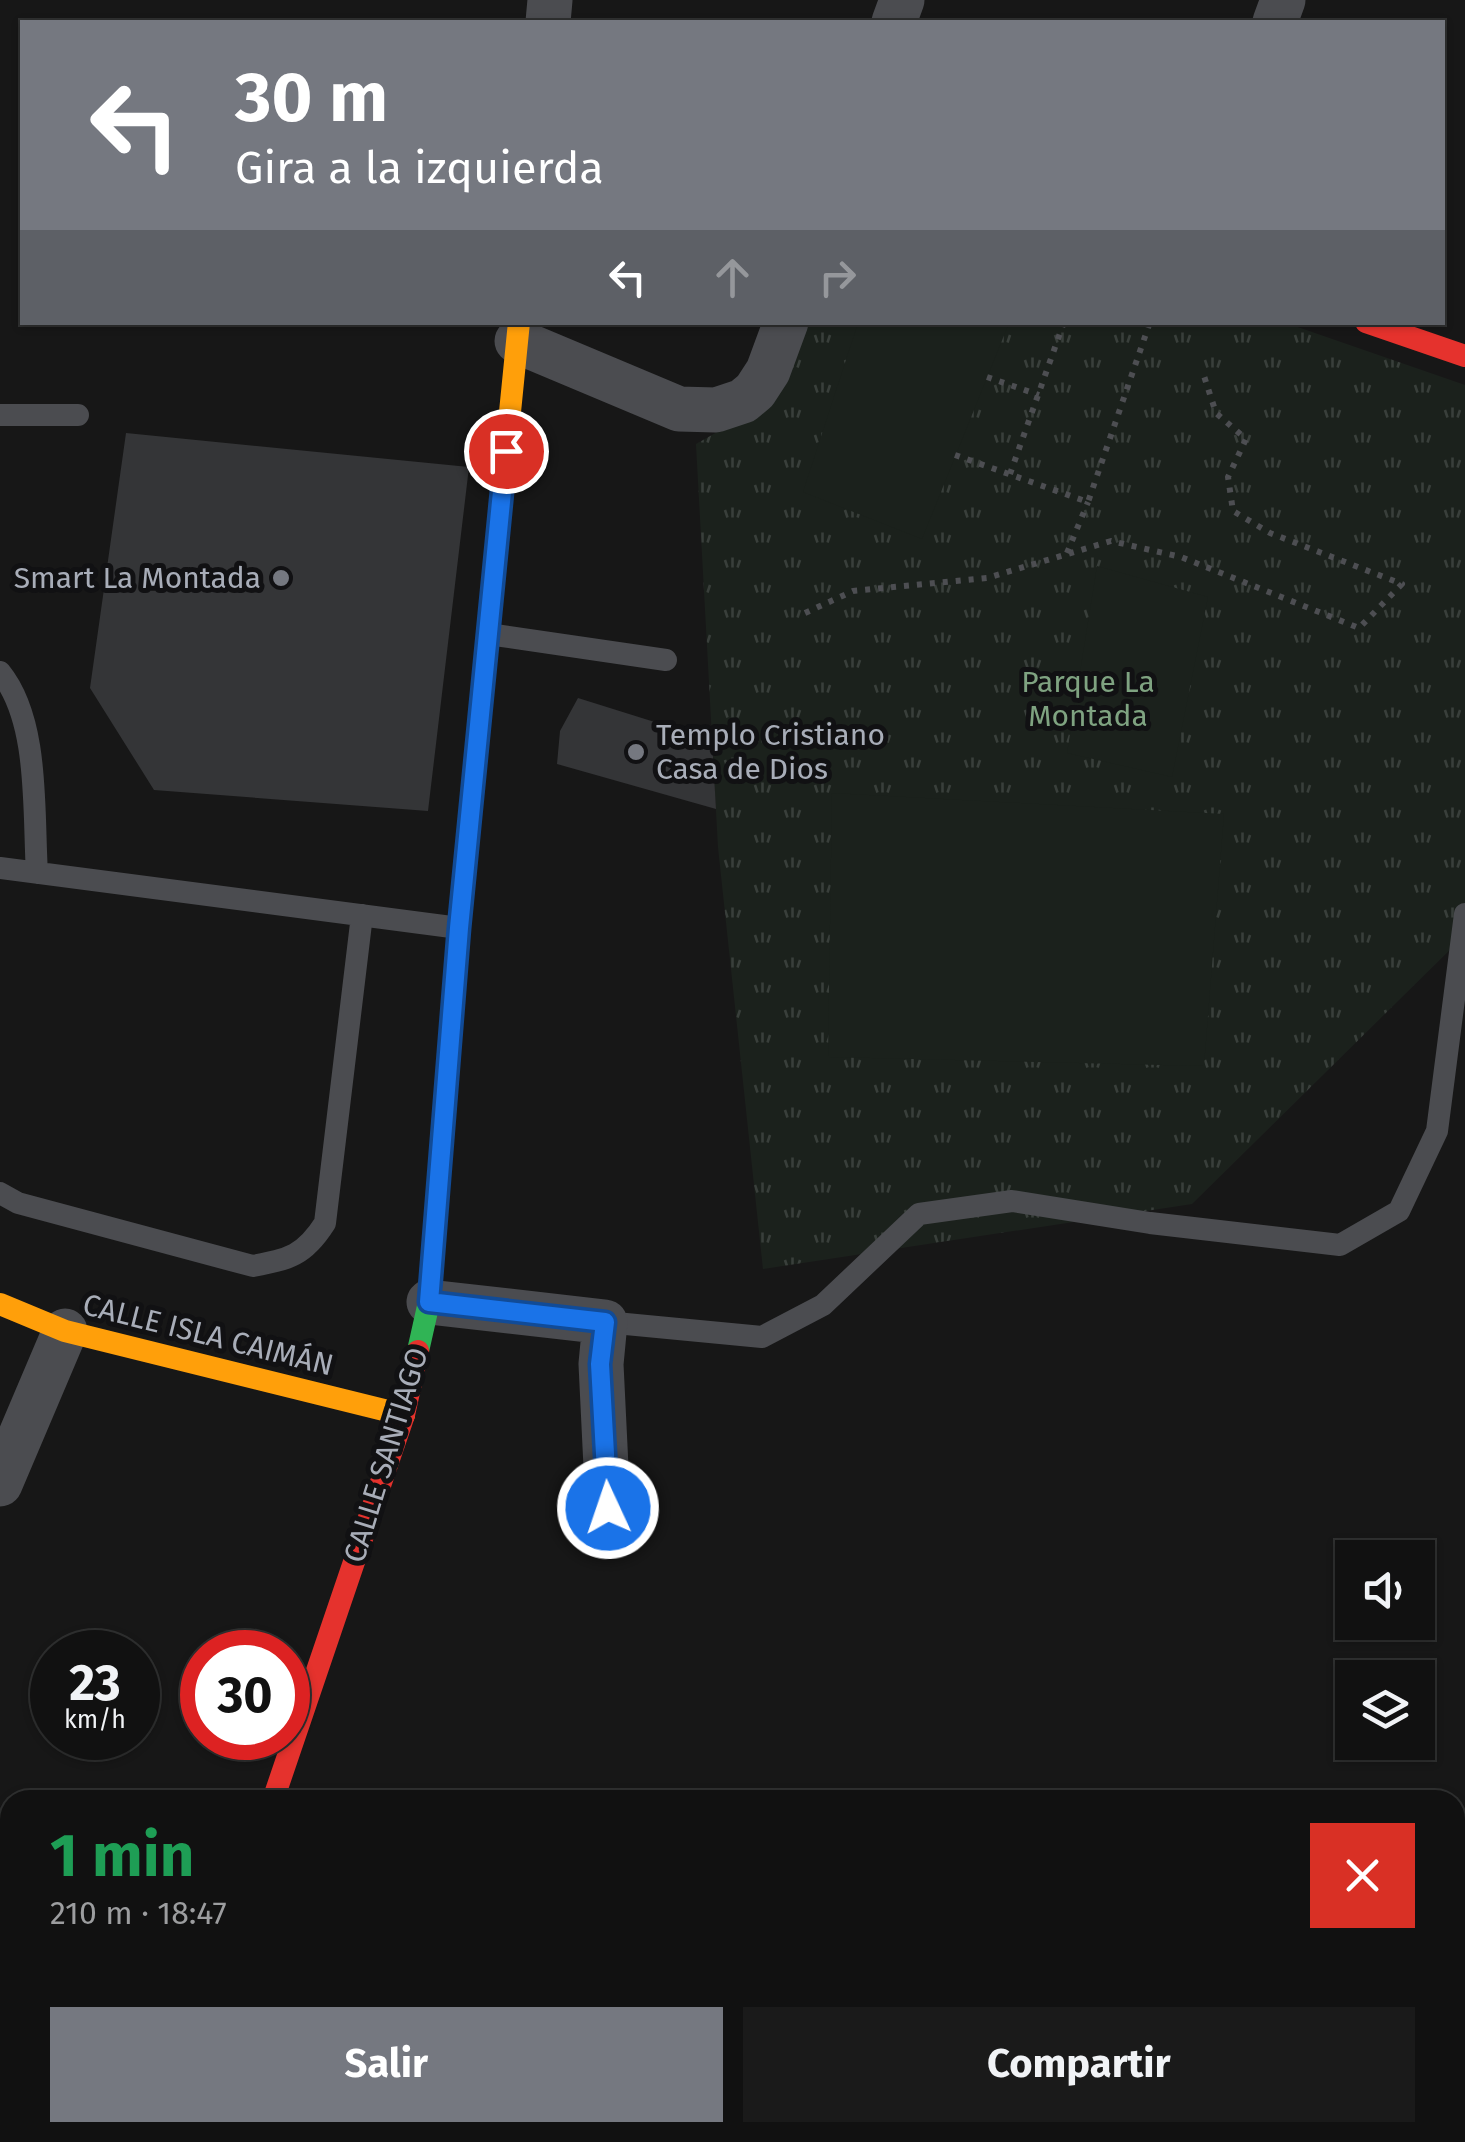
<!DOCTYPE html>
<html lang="es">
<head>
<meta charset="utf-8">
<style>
	body { margin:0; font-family:"Fira Sans",sans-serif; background:#1a1a1a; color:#f1f3f6; height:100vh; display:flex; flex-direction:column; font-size:38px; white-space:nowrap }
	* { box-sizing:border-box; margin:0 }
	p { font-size:32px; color:#9c9d9f }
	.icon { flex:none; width:55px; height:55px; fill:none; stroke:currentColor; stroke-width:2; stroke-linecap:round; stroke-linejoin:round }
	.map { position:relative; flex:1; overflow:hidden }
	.panel { position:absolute; left:0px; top:1790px; width:1465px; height:352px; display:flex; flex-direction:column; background:#111; border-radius:30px 30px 0 0; box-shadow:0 2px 8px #0004,0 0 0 2px #303131 }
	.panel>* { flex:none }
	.banner { position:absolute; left:20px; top:20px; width:1425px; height:305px; border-radius:0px; box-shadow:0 2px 8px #0004,0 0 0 2px #303131; background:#757880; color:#fff; overflow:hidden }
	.fabs { position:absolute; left:1335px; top:1540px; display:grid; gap:20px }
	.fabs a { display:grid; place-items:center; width:100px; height:100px; border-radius:0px; background:#111; box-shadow:0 2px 8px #0004,0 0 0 2px #303131; font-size:50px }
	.speed { position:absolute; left:30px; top:1630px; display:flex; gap:20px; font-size:50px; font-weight:700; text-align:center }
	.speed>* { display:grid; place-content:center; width:130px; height:130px; border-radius:50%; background:#111; box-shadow:0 2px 8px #0004,0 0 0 2px #303131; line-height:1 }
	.speed small { font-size:25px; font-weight:400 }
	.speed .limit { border:15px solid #d22; background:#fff; color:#111 }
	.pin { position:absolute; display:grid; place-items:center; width:85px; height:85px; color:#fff; margin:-42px; border:5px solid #fff; border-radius:50%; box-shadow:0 2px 10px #0007 }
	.me { position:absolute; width:110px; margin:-55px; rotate:357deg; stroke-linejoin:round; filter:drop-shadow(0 0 8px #0008) }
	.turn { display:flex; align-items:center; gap:35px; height:210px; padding:0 50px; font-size:45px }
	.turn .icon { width:130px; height:130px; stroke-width:2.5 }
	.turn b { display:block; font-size:70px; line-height:85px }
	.lanes { display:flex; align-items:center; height:95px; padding:0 50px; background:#0003; justify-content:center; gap:50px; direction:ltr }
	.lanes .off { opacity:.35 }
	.round { display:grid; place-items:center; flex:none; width:105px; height:105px; border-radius:0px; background:#1a1a1a }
	.head { display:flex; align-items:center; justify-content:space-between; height:170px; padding:0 50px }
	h1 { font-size:60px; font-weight:700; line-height:75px; color:#1e9e55 }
	.primary-button { display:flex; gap:20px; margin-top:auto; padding:20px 50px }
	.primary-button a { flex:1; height:115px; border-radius:0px; background:#757880; color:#fff; font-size:40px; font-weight:700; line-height:115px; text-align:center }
	.primary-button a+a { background:#1a1a1a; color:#f1f3f6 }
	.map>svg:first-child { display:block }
</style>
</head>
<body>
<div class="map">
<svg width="1465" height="2142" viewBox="0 0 1465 2142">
	<defs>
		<pattern id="grass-tufts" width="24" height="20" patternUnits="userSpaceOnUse" patternTransform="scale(2.5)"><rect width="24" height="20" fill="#1b211c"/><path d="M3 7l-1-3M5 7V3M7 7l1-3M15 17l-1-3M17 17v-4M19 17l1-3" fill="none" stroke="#393f3b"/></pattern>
		<pattern id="water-rules" width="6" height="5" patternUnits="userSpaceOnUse" patternTransform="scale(2.5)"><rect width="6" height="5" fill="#2a3239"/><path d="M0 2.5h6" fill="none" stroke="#464d54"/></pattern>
	</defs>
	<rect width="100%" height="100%" fill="#171717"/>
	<path fill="url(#grass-tufts)" d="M 809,323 L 1286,323 L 1465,385 L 1465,935 L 1192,1204 L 763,1269 L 718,847 L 696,444 L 758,409 Z"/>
	<path fill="#1b211c" d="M 858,323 L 1009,323 L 922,539 L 803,492 Z
		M 1097,566 L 1208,597 L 1172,777 L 1067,753 Z
		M 832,793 L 1224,814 L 1204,1066 L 828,1057 Z"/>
	<path fill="url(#water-rules)" d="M 606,2132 L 881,2132 L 883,2142 L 602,2142 Z"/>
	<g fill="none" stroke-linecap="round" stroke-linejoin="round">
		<path stroke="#2a3239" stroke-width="11" d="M 1455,2048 L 1465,2042
			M 1306,2142 L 1321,2132"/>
	</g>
	<path fill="#343537" d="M 126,433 L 469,467 L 428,811 L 154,790 L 90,688 Z
		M 578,698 L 712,740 L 716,809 L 557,764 L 560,731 Z"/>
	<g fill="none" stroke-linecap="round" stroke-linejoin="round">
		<path stroke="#4d4e52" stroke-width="6" stroke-dasharray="5 8" stroke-linecap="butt" d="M 987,377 L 1039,395
			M 955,455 L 1088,502 L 1150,322
			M 1010,474 L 1064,322
			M 1067,553 L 1088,502
			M 805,613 L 853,591 L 987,578 L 1111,541 L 1181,557 L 1359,628 L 1402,584 L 1270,533 L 1233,511 L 1228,477 L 1246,439 L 1216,413 L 1204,376"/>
		<path stroke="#4b4c50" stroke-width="22" d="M 0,415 L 78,415
			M 488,634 L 666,660
			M 0,672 C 40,721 33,812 37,873
			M 0,868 L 459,928
			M 0,1193 L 18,1203 L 253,1266 C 289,1259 304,1256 325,1223 L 362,915
			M 605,1322 L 762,1337 L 823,1305 L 919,1214 L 1012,1201 L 1150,1223 L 1340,1245 L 1399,1211 L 1437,1131 L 1465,914"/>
		<path stroke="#4b4c50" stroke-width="45" d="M 548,22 L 550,0
			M 894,22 L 902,0
			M 1275,22 L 1283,0
			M 517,341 L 679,409 L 716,410 L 743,401 L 755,391 L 768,371 L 786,322
			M 429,1302 L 605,1322 L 601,1364 L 608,1508
			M 0,1484 L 65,1331
			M 152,2142 L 155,2132"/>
		<path stroke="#30b455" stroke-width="22" d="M 418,1351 L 429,1302 L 459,928 L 495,562"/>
		<path stroke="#ff9f0a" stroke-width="22" d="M 495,562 L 519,322
			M 0,1304 L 65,1331 L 404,1415"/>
		<path stroke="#e5322d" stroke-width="22" d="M 1366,322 L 1465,356
			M 273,1800 L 404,1415 L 418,1351"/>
	</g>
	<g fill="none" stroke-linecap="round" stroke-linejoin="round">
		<g stroke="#114b97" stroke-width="25">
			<path id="route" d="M 506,451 L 459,928 L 429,1302 L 605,1322 L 600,1364 L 608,1508"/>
		</g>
		<use href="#route" stroke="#1a73e8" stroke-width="18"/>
	</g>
	<g fill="#757880" stroke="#111113" stroke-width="4">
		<circle cx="281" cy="578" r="10"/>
		<circle cx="636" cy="752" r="10"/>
	</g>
	<g text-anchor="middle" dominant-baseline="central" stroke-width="10" stroke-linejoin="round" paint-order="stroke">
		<g font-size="30" fill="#a8adb8" stroke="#111113" text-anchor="end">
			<text x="261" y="578">Smart La Montada</text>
			<text x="656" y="735" text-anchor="start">Templo Cristiano<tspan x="656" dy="34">Casa de Dios</tspan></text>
		</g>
		<g font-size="30" fill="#7fa381" stroke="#111113">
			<text x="1088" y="682">Parque La<tspan x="1088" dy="34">Montada</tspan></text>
		</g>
		<g font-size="30" fill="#a8adb8" stroke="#111113">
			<text transform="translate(208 1335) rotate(14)">CALLE ISLA CAIMÁN</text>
			<text transform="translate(386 1455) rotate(-73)">CALLE SANTIAGO</text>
		</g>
	</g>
</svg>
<div class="fabs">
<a><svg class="icon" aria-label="sound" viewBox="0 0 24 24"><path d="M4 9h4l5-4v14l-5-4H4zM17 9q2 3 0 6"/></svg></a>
<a><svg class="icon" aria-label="layers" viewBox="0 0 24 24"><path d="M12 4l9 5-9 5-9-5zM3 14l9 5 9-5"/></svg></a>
</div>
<div class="speed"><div>23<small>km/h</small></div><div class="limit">30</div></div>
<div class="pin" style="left:506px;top:451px;background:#d93025"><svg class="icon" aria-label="arrive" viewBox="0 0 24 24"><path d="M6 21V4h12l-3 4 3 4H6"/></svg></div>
<svg class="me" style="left:608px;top:1508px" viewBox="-20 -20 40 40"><circle r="17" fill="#1a73e8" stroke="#fff" stroke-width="3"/><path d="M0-11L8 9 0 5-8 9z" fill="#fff"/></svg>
<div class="banner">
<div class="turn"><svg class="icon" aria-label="left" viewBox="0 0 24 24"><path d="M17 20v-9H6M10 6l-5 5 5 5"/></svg><div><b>30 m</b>Gira a la izquierda</div></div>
<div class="lanes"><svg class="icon" aria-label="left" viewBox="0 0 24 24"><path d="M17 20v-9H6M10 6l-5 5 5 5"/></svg><svg class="icon off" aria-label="ahead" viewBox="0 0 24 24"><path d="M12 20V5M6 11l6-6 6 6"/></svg><svg class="icon off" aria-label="right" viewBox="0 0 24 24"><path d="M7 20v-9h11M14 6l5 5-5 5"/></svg></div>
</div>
<section class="panel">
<div class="head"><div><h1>1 min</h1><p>210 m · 18:47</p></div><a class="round" style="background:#d93025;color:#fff"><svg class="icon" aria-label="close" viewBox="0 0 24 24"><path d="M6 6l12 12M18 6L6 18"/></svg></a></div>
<div class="primary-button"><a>Salir</a><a>Compartir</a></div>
</section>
</div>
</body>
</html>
